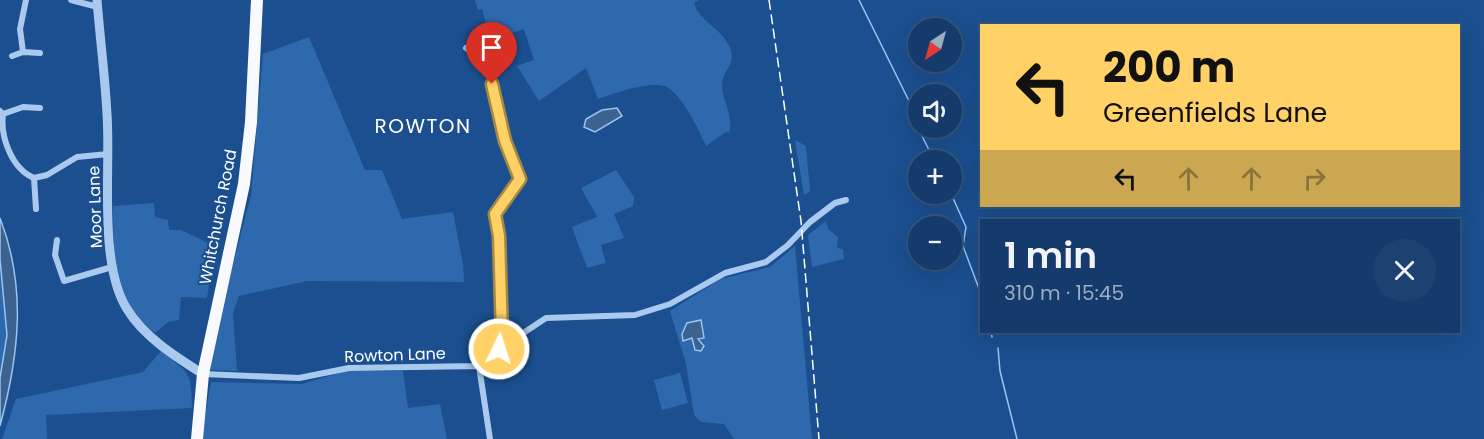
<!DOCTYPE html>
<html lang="en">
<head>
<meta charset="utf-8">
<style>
	body { margin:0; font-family:Poppins,sans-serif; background:#1d4271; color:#f1f3f6; height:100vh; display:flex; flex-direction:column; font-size:22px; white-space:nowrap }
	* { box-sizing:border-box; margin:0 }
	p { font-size:20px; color:#9dadc1 }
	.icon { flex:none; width:33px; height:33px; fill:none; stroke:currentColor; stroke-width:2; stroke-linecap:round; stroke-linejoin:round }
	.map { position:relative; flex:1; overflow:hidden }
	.drawer { position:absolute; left:980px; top:219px; width:480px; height:114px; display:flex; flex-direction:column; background:#143b6b; border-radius:0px; box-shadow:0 6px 24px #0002,0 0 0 2px #33557e }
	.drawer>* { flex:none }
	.banner { position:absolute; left:980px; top:24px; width:480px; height:183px; border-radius:0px; box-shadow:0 6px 24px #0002,0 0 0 2px #33557e; background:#ffd166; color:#111; overflow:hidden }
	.needle { width:39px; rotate:216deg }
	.controls { position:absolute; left:908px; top:18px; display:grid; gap:12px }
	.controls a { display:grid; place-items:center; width:54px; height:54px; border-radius:50%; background:#143b6b; box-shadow:0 6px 24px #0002,0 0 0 2px #33557e; font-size:30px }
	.pin { position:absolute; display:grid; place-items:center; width:51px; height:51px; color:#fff; margin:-62px -26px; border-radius:50% 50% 50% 0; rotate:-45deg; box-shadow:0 0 6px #0007 }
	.pin .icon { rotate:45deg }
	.me { position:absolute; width:66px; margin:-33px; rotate:4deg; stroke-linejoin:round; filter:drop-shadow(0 0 4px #0008) }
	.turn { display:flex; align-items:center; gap:21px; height:126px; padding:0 24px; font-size:27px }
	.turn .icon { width:78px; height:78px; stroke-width:2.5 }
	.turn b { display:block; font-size:42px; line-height:51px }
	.lanes { display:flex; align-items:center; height:57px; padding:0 24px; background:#0003; justify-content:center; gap:30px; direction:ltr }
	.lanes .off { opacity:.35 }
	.round { display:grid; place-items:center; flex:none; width:63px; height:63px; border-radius:32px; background:#1d4271 }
	.headline { display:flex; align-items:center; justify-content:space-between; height:102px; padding:0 24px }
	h1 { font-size:36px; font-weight:600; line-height:45px }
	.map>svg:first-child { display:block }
</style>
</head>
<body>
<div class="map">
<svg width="1484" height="439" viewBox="0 0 1484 439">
	<rect width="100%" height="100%" fill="#1b4f8f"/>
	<path fill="#2e69ad" d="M 475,0 L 699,0 L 694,3 C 699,20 718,27 727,42 C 740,64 722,68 722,86 C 723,102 734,117 729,133 L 726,132 L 706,146 C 699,130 682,95 667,87 C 651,80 613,94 598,99 L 586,68 L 539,101 L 517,66 L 534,60 L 524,29 L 490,40 L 482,9 L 478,10 Z
		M 309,37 L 365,170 L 382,170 L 402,219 L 453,212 L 463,264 L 464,282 L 307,281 L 239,296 L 233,313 L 237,371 L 210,370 L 224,299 L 251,195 L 263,54 Z
		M 795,140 L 806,146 L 810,191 L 804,195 Z
		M 616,170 L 634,197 L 633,206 L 614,214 L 624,238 L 601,245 L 606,263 L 587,268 L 572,227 L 597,217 L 581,188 Z
		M 154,203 L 155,217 L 168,220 L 169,230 L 181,230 L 215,246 L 207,298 L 181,297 L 179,320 L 168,322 L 155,333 C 147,326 137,319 131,310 C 111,282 114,238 113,206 Z
		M 826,221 L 828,229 L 838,237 L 837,248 L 843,249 L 844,259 L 812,267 L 808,235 Z
		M 795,246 L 812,439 L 734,439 L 724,424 L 701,422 L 694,415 L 686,364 L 670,311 L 720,279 L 770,267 Z
		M 0,259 L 7,335 L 0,378 Z
		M 161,351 C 190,374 191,371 192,408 L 46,415 L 47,439 L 2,439 L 16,399 L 143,372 Z
		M 346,371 L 403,371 L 408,408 L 440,404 L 447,439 L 201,439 L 211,382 L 302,384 Z
		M 680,373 L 688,403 L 662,410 L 654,380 Z"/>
	<path fill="#3c6290" stroke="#9cc4f0" stroke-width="1.5" d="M 617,108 L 622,116 L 595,132 L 584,127 L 586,119 L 602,110 Z
		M 0,218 C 27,288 19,355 0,426 L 0,378 L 7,335 L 0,259 Z
		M 701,320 L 704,338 L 698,339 L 704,346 L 701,351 L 695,350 L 692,338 L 683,341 L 682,334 L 687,323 Z"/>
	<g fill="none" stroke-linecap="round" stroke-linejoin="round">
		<path stroke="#9cc4f0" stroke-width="1.5" d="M 859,0 L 914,111 L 918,126
			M 918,128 L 934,160
			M 952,196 L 966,227 L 963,246 L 981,294
			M 991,332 L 992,337
			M 998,348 L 1000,371 L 1017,439"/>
		<path stroke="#a9c9ee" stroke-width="6" d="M 71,0 L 98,7
			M 466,48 L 488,65 L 505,141 L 520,179 L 495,214 L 499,236 L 502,335 L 499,348
			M 23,52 L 20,29 L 26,0
			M 12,56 L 23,52 L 40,53
			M 0,111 L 3,114 C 0,137 12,169 34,178 L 47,175 L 77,157 L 108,154
			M 3,114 L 23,107 L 40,108
			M 34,178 L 36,209
			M 57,240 L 55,255 L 64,281 L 112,267
			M 479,366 L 499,349 L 546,318 L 635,315 L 670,304 L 725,273 L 766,262 L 788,245 L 810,222 L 835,203 L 846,200
			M 479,366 L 490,439
			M 203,374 L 299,378 L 349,368 L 479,366"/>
		<path stroke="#a9c9ee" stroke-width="9" d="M 97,0 C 100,38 105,76 107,114 C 111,168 98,263 127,309 C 144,337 176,357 203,374"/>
		<path stroke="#f8faff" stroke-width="12" d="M 197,439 L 203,374 L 244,184 L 251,122 L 257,0"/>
		<path stroke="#fff" stroke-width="1.5" stroke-dasharray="10 4.5" stroke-linecap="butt" d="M 769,0 L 801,221 L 819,439"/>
	</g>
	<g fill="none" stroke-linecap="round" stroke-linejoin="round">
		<g stroke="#a68842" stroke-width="15">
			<path id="route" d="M 492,84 L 505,141 L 520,179 L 495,214 L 499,236 L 502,335 L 499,349"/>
		</g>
		<use href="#route" stroke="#ffd166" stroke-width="10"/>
	</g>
	<g text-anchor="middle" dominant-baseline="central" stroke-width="4.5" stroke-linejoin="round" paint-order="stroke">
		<g font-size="16" fill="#fff" stroke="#1b4f8f">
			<text transform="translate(95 207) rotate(-92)">Moor Lane</text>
			<text transform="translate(218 217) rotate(-79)">Whitchurch Road</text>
			<text transform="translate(395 355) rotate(-2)">Rowton Lane</text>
		</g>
		<g font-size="20" letter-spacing="1.5" fill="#fff" stroke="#1b4f8f">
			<text x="423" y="126">ROWTON</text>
		</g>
	</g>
</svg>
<div class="controls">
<a><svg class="needle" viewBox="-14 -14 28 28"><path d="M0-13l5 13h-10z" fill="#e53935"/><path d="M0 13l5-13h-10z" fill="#9dadc1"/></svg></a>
<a><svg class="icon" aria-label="sound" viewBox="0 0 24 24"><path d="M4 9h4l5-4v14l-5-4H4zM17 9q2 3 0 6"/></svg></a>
<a>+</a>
<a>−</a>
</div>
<div class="pin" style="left:492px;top:84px;background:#d93025"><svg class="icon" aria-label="arrive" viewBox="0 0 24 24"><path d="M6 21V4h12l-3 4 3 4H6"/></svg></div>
<svg class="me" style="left:499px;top:349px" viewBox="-20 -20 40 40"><circle r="17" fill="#ffd166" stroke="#fff" stroke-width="3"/><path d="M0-11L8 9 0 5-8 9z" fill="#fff"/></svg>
<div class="banner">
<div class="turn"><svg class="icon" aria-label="left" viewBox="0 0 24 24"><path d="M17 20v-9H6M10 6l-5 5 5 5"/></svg><div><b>200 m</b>Greenfields Lane</div></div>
<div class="lanes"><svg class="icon" aria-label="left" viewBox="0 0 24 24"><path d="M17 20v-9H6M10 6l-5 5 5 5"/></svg><svg class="icon off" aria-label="ahead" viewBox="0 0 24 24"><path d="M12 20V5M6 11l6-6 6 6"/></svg><svg class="icon off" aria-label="ahead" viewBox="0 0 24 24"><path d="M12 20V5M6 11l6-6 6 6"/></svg><svg class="icon off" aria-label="right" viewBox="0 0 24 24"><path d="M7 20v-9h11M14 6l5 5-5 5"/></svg></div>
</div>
<section class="drawer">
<div class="headline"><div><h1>1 min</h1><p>310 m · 15:45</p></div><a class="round"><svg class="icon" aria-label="close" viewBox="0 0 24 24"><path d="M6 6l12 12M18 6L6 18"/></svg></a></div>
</section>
</div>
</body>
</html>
